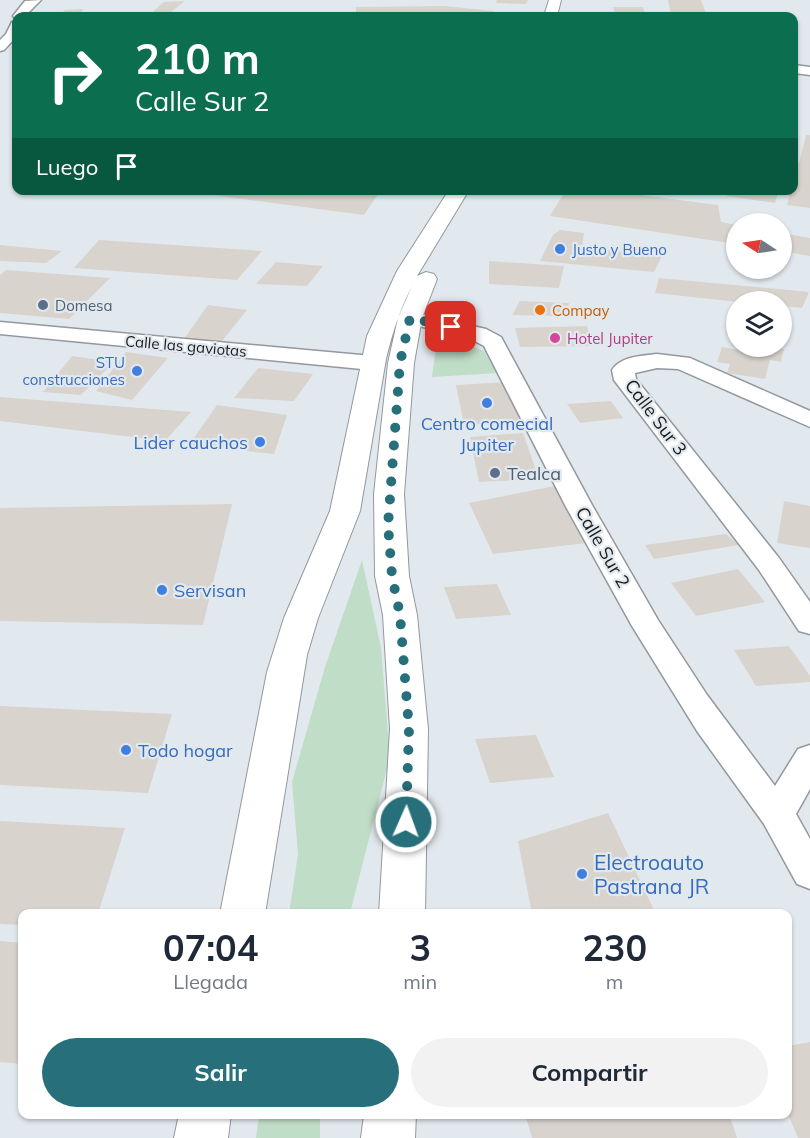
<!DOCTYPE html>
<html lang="es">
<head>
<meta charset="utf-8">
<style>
	body { margin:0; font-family:Mulish,sans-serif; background:#f2f2f3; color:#1f2937; height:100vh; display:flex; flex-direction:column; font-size:22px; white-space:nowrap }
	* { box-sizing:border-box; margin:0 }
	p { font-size:20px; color:#747a83 }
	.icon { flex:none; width:33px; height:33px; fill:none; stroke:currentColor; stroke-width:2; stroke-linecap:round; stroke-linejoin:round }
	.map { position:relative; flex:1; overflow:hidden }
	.drawer { position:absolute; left:18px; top:909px; width:774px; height:210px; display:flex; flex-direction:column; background:#fff; border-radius:12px; box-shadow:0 2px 4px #0004 }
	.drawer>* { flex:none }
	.banner { position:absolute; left:12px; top:12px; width:786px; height:183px; border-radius:12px; box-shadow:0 2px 4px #0004; background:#0b6e4f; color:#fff; overflow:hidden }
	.needle { width:39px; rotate:282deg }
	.controls { position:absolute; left:726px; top:213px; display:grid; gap:12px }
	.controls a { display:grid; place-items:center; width:66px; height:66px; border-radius:50%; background:#fff; box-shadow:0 2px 4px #0004; font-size:30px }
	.pin { position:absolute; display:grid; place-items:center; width:51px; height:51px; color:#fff; margin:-26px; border-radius:12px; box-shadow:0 3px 9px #0006 }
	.me { position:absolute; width:66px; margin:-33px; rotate:2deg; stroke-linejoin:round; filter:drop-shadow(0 0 4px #0008) }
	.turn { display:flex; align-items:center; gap:21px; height:126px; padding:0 24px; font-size:27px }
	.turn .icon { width:78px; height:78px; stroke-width:2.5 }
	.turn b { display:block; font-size:42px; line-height:51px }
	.then { display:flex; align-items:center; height:57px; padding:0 24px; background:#0003; gap:12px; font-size:22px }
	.eta { display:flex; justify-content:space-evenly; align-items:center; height:102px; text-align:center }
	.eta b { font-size:36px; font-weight:700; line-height:42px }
	.cta { display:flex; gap:12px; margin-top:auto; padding:12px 24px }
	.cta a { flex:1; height:69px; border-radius:36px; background:#286f7c; color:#fff; font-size:24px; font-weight:700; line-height:69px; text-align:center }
	.cta a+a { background:#f2f2f3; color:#1f2937 }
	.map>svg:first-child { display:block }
</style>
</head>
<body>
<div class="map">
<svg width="810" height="1138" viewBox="0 0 810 1138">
	<rect width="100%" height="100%" fill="#e2e9ee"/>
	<path fill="#bfddc7" d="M 438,332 L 484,351 L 497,373 L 432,377 Z
		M 362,560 L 381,648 L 390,757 L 350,913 L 289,914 L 298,854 L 292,782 L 325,667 Z
		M 259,1115 L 320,1115 L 320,1138 L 256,1138 Z"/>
	<path fill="#d8d3cd" d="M 497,0 L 528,0 L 526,4 L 496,3 Z
		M 668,0 L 701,0 L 707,16 L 671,15 Z
		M 185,1 L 166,16 L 148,16 L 164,2 Z
		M 445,6 L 493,11 L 493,16 L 356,16 L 356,7 Z
		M 613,7 L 643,7 L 645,14 L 615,14 Z
		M 83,9 L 79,16 L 62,16 L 64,10 Z
		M 806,135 L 810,135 L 810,208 L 787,205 L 791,190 L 794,190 L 798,169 L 794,168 L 794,163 L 799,163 Z
		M 175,190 L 381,190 L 364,215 Z
		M 566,190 L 602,190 L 718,205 L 721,222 L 736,225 L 736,244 L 550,216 Z
		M 729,190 L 779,190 L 775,203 L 727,196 Z
		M 560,230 L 584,233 L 582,247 L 662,256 L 654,272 L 540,261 L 553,235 Z
		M 782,233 L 810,238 L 810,256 L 782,251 Z
		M 99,240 L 262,251 L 237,280 L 74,268 Z
		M 0,245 L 62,251 L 46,263 L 0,261 Z
		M 489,261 L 564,266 L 559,288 L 489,284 Z
		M 276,262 L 323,266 L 307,286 L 256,284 Z
		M 6,270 L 110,278 L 69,319 L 0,313 L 0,275 Z
		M 659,278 L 809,292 L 802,308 L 782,306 L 782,302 L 738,302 L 655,293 Z
		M 520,301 L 569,303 L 566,316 L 512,315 Z
		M 208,305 L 247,310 L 218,346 L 184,339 Z
		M 587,326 L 593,346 L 520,347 L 515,328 Z
		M 740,346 L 767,346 L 784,349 L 781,362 L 770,360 L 765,379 L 727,373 L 730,364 L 717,362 L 722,347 L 739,350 Z
		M 126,352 L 168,358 L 132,400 L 96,391 Z
		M 72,356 L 114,362 L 81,395 L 43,392 Z
		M 258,368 L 313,374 L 294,401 L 234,398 Z
		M 507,382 L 520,422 L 464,425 L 456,385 Z
		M 0,397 L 191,412 L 165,441 L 0,421 Z
		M 611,401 L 623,418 L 580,423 L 567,404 Z
		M 217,405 L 287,415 L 274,454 L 189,445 Z
		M 523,433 L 539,479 L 479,482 L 470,437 Z
		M 555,486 L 586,543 L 493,554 L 469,503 Z
		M 784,501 L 810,506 L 810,548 L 777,543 Z
		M 232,504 L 203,625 L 0,621 L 0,508 Z
		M 726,534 L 739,545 L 654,559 L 645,545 Z
		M 738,569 L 765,602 L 696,616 L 671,583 Z
		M 497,584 L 511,615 L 456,619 L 444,587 Z
		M 789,646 L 810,676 L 810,682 L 756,686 L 734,650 Z
		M 0,706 L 172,714 L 148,793 L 0,785 Z
		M 536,735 L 554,777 L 490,783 L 475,739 Z
		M 608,813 L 656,914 L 532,914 L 518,841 Z
		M 0,821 L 125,828 L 98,914 L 22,914 L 22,925 L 0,924 Z
		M 0,941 L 22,943 L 22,1064 L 0,1062 Z
		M 810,1042 L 810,1138 L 798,1138 L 788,1114 L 788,1046 Z
		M 525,1114 L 729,1114 L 737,1138 L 532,1138 Z"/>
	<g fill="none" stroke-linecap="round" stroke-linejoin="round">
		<g stroke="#93989d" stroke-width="3">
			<path id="minor" d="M 41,0 L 25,16 L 16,16 L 16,19 L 13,16 L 25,1 Z
				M 12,22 L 16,22 L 16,37 L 4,50 L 0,51 L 0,40 L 6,34 Z
				M 794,65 L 810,67 L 810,75 L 794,73 Z
				M 410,312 L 486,329 L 501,337 L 592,505 L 658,620 L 707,695 L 775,786 L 798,749 L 810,745 L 810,789 L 796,814 L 810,839 L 810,889 L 797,884 L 764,824 L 697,731 L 632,626 L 565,505 L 484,346 L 471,339 L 403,322 L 400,318 L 403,314 Z
				M 0,322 L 372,356 L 380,358 L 383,363 L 380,368 L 372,370 L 0,334 Z
				M 657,354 L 690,358 L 810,411 L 810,427 L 678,369 L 657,368 L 635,373 L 636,379 L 779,558 L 810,602 L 810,634 L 799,631 L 759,570 L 614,380 L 612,370 C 621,356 642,356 657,354 Z"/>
		</g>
		<g stroke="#93989d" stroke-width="2">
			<path id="secondary" d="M 549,0 L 561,0 L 557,16 L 544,16 Z
				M 449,190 L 469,190 L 417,276 L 426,272 L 434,274 L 437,279 L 422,318 L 414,363 L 404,494 L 409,576 L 417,615 L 428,729 L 425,914 L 379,914 L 390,729 L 383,615 L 375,576 L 374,494 L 388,363 L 398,318 L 412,286 C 400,309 392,334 386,359 L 360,511 L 318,618 L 307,655 L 265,914 L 220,914 L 267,672 L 284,618 L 330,511 L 367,336 L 397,271 Z
				M 179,1114 L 231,1114 L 228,1138 L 174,1138 Z
				M 364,1114 L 416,1114 L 415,1138 L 361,1138 Z"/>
		</g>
		<use href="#minor" fill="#fff" fill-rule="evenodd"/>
		<use href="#secondary" fill="#fff" fill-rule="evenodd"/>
	</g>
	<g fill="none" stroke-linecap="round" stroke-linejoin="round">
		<path stroke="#286f7c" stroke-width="10" stroke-dasharray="0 18" d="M 406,822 L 409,729 L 400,615 L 392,576 L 388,525 L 400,363 L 410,318 L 451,327"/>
	</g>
	<g fill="#3f7fe0" stroke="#e2e9ee" stroke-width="2">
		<circle cx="560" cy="249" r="6"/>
		<circle cx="137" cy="371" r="6"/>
		<circle cx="487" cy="403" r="6"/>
		<circle cx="260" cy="442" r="6"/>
		<circle cx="162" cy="590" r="6"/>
		<circle cx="126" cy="750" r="6"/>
		<circle cx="582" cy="874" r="6"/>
	</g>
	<g fill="#5c6f8a" stroke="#e2e9ee" stroke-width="2">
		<circle cx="43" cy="305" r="6"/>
		<circle cx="495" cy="473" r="6"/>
	</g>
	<circle fill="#e8710a" stroke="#e2e9ee" stroke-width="2" cx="540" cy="310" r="6"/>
	<circle fill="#d1479c" stroke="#e2e9ee" stroke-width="2" cx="555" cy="338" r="6"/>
	<g text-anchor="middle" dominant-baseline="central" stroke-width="4.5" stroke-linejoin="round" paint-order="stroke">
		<g font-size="15" fill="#366cbe" stroke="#e2e9ee" text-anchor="start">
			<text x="572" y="249">Justo y Bueno</text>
			<text x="125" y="362" text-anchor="end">STU<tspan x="125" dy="17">construcciones</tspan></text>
		</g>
		<g font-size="15" fill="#4e5e75" stroke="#e2e9ee" text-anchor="start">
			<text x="55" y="305">Domesa</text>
		</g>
		<g font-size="15" fill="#c56008" stroke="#e2e9ee" text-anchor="start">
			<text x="552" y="310">Compay</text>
		</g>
		<g font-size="15" fill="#b23c85" stroke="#e2e9ee" text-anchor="start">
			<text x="567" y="338">Hotel Jupiter</text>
		</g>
		<g font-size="15" fill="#181b1d" stroke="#e2e9ee">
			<text transform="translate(186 346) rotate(5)">Calle las gaviotas</text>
		</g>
		<g font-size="18" fill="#181b1d" stroke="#e2e9ee">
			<text transform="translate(656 417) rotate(53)">Calle Sur 3</text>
			<text transform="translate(603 547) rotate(60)">Calle Sur 2</text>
		</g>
		<g font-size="18" fill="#366cbe" stroke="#e2e9ee" text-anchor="start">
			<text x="487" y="423" text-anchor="middle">Centro comecial<tspan x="487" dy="21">Jupiter</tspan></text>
			<text x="248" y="442" text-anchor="end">Lider cauchos</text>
			<text x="174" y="590">Servisan</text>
			<text x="138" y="750">Todo hogar</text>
		</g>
		<g font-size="18" fill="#4e5e75" stroke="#e2e9ee" text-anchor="start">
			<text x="507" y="473">Tealca</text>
		</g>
		<g font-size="21" fill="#366cbe" stroke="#e2e9ee" text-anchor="start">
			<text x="594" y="862">Electroauto<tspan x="594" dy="24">Pastrana JR</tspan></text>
		</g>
	</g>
</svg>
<div class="controls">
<a><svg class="needle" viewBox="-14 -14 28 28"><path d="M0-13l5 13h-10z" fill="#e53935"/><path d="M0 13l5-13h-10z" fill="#747a83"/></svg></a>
<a><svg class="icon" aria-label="layers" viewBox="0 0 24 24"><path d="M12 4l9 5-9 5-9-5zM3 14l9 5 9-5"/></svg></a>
</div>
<div class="pin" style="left:451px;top:327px;background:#d93025"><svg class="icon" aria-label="arrive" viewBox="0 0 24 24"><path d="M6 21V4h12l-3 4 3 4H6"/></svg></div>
<svg class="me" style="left:406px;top:822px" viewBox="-20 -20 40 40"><circle r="17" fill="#286f7c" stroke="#fff" stroke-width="3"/><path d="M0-11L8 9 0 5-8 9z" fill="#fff"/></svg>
<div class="banner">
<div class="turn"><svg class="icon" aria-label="right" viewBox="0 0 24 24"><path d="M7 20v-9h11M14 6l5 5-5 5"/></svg><div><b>210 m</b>Calle Sur 2</div></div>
<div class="then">Luego<svg class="icon" aria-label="arrive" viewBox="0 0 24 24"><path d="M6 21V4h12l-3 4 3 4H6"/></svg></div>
</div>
<section class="drawer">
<div class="eta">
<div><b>07:04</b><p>Llegada</p></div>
<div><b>3</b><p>min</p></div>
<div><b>230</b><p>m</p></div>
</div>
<div class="cta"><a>Salir</a><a>Compartir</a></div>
</section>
</div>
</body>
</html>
